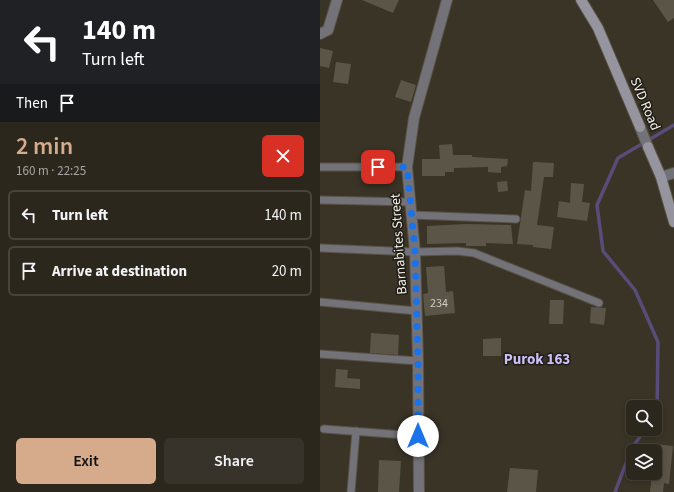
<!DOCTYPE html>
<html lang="en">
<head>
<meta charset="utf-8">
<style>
	body { margin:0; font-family:"Source Sans 3",sans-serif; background:#38332a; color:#f1f3f6; height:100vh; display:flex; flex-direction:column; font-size:15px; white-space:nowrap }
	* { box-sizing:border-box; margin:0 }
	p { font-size:13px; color:#a6a5a4 }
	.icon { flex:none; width:22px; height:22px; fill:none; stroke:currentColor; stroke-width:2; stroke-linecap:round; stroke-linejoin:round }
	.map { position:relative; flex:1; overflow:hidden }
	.sheet { display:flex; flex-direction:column; background:#2c271d; width:320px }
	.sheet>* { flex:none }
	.banner { background:#202124; color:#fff; overflow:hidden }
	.fabs { position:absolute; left:306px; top:400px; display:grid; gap:8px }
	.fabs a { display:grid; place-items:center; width:36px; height:36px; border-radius:6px; background:#2c271d; box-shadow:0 2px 6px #0003,0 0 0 1px #48443b; font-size:20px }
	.pin { position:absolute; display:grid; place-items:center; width:34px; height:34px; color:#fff; margin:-17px; border-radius:8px; box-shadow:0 2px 6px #0006 }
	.me { position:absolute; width:44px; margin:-22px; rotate:0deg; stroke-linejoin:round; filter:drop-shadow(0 0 3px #0008) }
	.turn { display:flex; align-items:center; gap:14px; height:84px; padding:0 16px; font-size:18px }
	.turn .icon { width:52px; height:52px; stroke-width:2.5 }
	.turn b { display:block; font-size:28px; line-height:34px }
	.then { display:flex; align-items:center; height:38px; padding:0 16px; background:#0003; gap:8px; font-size:15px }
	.round { display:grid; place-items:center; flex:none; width:42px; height:42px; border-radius:6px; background:#38332a }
	.headline { display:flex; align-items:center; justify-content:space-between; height:68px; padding:0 16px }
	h1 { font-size:24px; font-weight:600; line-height:30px; color:#d6ab8b }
	.cta { display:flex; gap:8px; margin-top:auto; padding:8px 16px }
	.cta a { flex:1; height:46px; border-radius:6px; background:#d6ab8b; color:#111; font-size:16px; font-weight:600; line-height:46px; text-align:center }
	.cta a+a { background:#38332a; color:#f1f3f6 }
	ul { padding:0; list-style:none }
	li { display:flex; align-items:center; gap:12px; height:50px; margin:0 8px 6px; padding:0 8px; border:2px solid #48443b; border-radius:6px }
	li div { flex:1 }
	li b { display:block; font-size:15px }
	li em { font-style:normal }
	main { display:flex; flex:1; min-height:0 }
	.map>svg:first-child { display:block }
</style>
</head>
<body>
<main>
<section class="sheet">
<div class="banner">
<div class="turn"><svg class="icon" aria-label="left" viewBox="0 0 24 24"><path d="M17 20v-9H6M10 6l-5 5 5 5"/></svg><div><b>140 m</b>Turn left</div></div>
<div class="then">Then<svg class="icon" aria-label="arrive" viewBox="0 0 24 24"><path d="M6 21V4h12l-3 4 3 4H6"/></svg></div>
</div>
<div class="headline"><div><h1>2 min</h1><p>160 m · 22:25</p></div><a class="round" style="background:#d93025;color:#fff"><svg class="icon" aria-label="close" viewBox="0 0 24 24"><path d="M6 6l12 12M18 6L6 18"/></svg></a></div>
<ul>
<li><svg class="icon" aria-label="left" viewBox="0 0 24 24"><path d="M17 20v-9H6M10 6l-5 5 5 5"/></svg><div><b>Turn left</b></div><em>140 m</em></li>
<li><svg class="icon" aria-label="arrive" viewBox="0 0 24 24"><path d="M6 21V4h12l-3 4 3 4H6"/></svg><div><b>Arrive at destination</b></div><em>20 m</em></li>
</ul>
<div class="cta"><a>Exit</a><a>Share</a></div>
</section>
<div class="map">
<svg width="354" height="492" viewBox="0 0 354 492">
	<rect width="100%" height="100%" fill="#3a3427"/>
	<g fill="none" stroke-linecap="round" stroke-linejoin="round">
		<path stroke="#584c79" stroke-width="3.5" d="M 335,414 L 337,412 L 338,342 L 315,290 L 283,251 L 277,205 L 298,158 L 354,125
			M 295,492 L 311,450 L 325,429"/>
	</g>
	<path fill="#5b5548" d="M 42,0 L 79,0 L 73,13 Z
		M 333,0 L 354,0 L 354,18 L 348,22 Z
		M 0,48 L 13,51 L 9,68 L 0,66 Z
		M 16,62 L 31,64 L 28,84 L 13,82 Z
		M 81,80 L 96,85 L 91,102 L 75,97 Z
		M 132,144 L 133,155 L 152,155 L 152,157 L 188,159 L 187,166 L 181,167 L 181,173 L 168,172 L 168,167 L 134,168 L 134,172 L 125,172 L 125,176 L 102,176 L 102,159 L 120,159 L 119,145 Z
		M 213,162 L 234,163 L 233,177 L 224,177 L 217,225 L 234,227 L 231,249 L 213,247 L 213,245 L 197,244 L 205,190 L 211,191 Z
		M 187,181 L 188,191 L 178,192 L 177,182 Z
		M 251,183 L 264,184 L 262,202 L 270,203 L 267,221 L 237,217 L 239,201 L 250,203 Z
		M 146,224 L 191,225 L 193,244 L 166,243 L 166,246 L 146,246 L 146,243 L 107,244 L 107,226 Z
		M 124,266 L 126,292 L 133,291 L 135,313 L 105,316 L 103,294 L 108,293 L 106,267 Z
		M 230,300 L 244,300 L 243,324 L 229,324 Z
		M 271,307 L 286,308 L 284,325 L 270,323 Z
		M 51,333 L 79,335 L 78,355 L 50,353 Z
		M 181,338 L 181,356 L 163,356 L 163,339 Z
		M 16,369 L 28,370 L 27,378 L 40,379 L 40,389 L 15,387 Z
		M 335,444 L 353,446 L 349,484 L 344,483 L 343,492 L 330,492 L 332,473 L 335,473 Z
		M 59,460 L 81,461 L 79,492 L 58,492 Z
		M 190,468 L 218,470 L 216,492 L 187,492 Z"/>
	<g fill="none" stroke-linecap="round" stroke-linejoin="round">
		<g stroke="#585246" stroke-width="9">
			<path id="service" d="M 0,167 L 87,167
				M 0,200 L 91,202
				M 92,215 L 196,219
				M 0,248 L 95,252 L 137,251 L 154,253 L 279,303
				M 0,302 L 97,311
				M 0,354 L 98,361
				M 4,429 L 98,436
				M 31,492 L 36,431"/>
		</g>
		<g stroke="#585246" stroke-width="12">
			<path id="minor" d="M 0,34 L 8,30 L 17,0
				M 341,177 L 354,173"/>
		</g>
		<g stroke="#585246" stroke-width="12">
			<path id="tertiary" d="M 320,127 L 328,147
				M 99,492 L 98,361 L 95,252 L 87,167 L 94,118 L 127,0"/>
		</g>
		<g stroke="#585246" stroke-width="12">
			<path id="secondary" d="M 261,0 L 278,28 L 320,127
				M 328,147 L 341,177 L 354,222"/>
		</g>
		<use href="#service" stroke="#737278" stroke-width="7"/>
		<use href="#minor" stroke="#737278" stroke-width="10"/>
		<use href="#tertiary" stroke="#737278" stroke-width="10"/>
		<use href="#secondary" stroke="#96949e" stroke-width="10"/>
	</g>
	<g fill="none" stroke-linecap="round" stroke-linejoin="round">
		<path stroke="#1a73e8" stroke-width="7" stroke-dasharray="0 12.6" d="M 58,167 L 87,167 L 95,252 L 98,361 L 98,436"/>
	</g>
	<g text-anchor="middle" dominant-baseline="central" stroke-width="3" stroke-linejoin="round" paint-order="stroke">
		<g font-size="12" fill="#cfcbc2">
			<text x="119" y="303">234</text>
		</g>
		<g font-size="14" fill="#f6f2ea" stroke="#1f1c16">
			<text transform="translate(325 104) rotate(67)">SVD Road</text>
			<text transform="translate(79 244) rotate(-94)">Barnabites Street</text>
		</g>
		<g font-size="15" font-weight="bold" fill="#ccbef7" stroke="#1f1c16">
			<text x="217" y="359">Purok 163</text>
		</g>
	</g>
</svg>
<div class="fabs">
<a><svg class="icon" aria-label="search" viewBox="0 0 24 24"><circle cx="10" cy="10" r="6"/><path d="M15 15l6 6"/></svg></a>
<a><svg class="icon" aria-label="layers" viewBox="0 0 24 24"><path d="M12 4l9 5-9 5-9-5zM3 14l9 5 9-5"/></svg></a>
</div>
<div class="pin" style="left:58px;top:167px;background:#d93025"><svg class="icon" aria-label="arrive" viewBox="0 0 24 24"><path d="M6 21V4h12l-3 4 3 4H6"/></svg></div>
<svg class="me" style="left:98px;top:436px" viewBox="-20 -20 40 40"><circle r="19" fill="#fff"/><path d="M0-13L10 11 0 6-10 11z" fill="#1a73e8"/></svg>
</div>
</main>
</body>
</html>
